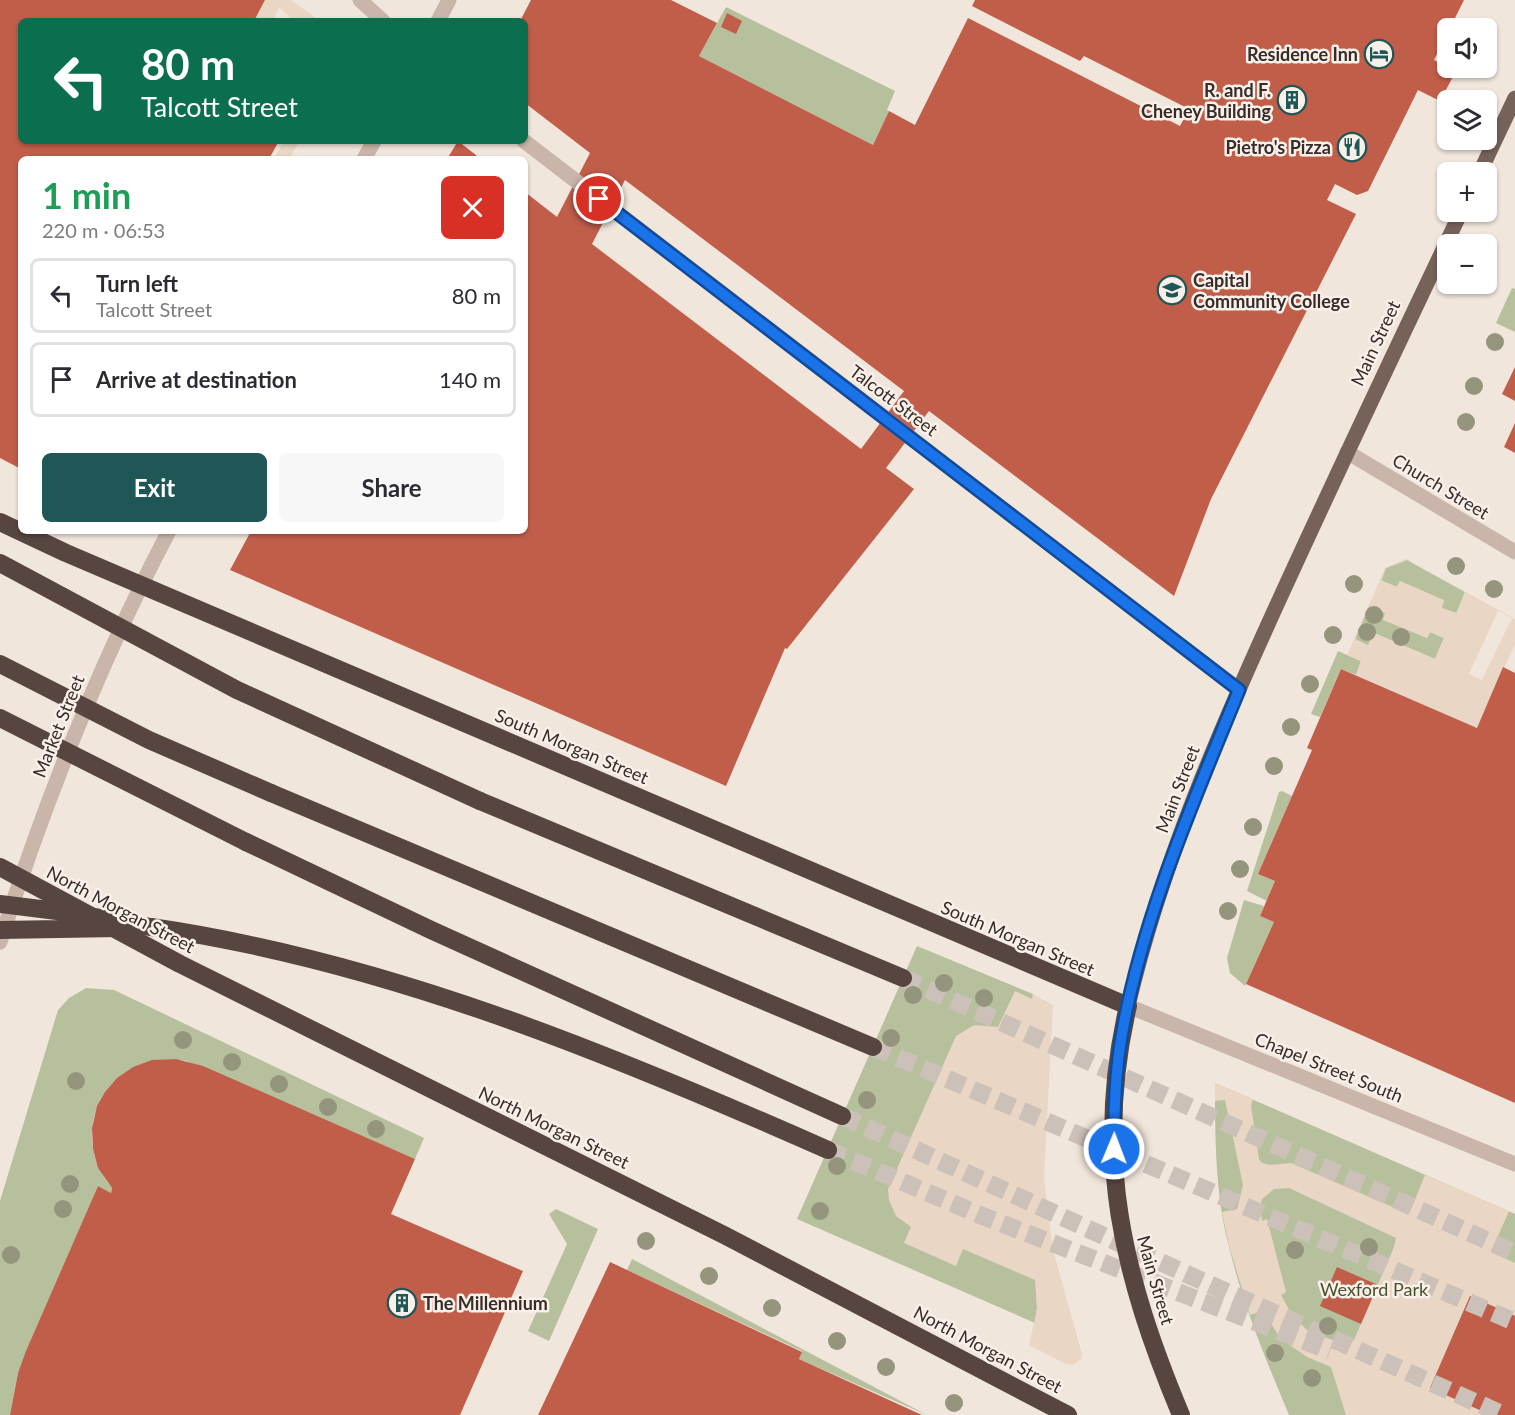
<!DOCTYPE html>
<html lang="en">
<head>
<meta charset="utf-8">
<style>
	body { margin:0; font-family:Lato,sans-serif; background:#f7f7f7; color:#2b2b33; height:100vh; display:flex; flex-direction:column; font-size:22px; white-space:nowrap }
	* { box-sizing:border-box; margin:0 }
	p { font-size:20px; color:#7c7c81 }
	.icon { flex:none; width:33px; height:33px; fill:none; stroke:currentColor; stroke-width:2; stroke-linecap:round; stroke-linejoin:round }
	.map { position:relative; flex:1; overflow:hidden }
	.drawer { position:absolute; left:18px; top:156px; width:510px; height:378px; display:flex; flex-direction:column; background:#fff; border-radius:9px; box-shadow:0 2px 4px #0004 }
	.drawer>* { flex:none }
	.top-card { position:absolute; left:18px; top:18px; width:510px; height:126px; border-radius:9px; box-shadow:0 2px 4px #0004; background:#0b6e4f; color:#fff; overflow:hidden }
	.buttons { position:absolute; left:1437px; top:18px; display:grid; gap:12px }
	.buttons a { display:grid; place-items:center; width:60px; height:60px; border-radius:9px; background:#fff; box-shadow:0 2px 4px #0004; font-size:30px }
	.pin { position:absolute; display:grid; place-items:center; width:51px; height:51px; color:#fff; margin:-26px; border:3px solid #fff; border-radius:50%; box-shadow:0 2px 6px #0007 }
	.me { position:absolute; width:66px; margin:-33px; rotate:1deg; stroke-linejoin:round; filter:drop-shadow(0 0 4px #0008) }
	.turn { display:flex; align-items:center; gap:21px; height:126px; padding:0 24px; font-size:27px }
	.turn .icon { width:78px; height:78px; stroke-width:2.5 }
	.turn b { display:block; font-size:42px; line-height:51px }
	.round { display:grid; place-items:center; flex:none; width:63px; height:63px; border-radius:9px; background:#f7f7f7 }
	.headline { display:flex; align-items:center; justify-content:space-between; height:102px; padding:0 24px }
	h1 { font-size:36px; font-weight:700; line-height:45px; color:#1e9e55 }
	.cta { display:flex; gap:12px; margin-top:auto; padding:12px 24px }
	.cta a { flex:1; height:69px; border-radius:9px; background:#1f5656; color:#fff; font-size:24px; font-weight:700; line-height:69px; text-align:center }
	.cta a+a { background:#f7f7f7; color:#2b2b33 }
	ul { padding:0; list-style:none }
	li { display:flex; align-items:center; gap:18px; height:75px; margin:0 12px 9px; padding:0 12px; border:3px solid #e1e1e2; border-radius:9px }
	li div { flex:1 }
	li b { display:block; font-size:22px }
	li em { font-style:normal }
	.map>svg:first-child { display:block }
</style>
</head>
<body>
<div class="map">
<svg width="1515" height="1415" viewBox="0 0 1515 1415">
	<rect width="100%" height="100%" fill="#f1e6dc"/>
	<path fill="#b7c09d" d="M 726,7 L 895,91 L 887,110 L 889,111 L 873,145 L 699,56 Z
		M 1512,288 L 1515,289 L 1515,332 L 1496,323 Z
		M 1407,560 L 1465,592 L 1456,614 L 1441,608 L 1444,601 L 1400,581 L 1397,587 L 1381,581 L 1386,568 Z
		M 1369,606 L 1386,613 L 1383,619 L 1427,638 L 1430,632 L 1444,638 L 1435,659 L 1374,633 L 1368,646 L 1355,639 Z
		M 1338,651 L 1361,661 L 1356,675 L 1341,669 L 1320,717 L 1311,714 Z
		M 1282,791 L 1292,796 L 1258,874 L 1275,881 L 1267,901 L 1247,891 L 1279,792 Z
		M 1244,900 L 1264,906 L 1260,916 L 1274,922 L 1245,986 L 1230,973 L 1227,958 Z
		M 917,946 L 1033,994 L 1028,1038 L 1038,1300 L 1035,1323 L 797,1219 Z
		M 86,988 L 114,990 L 424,1138 L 415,1159 L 186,1061 C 110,1047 63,1130 112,1188 L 111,1193 L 98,1186 L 18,1373 L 10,1415 L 0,1415 L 0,1201 L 58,1010 L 69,998 Z
		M 1215,1083 L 1515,1214 L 1515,1415 L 1289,1415 C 1266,1360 1243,1305 1229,1247 C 1215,1193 1215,1137 1215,1083 Z
		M 556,1209 L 598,1229 L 549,1341 L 528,1331 L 567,1244 L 549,1214 Z
		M 632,1259 L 927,1415 L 799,1359 L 802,1351 L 627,1270 Z"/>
	<path fill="#e9d6c4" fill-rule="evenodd" d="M 265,0 L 291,0 L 320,21 L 294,21 L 279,7 L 273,21 L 254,21 Z
		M 284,141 L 300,141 L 289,159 L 274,159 Z
		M 1406,559 L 1515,619 L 1515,644 L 1477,728 L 1356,675 L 1361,661 L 1347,655 L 1385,568 ZM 1407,560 L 1465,592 L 1457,613 L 1442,608 L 1444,600 L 1400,581 L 1397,587 L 1381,580 L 1386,568 ZM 1369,606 L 1385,613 L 1383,620 L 1427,638 L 1430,632 L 1444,638 L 1435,659 L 1373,633 L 1368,645 L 1355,639 ZM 1498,611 L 1512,618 L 1482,680 L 1469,674 Z
		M 1015,991 L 1032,999 L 1033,994 L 1053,1005 L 1044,1178 L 1053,1250 L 1082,1354 L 1081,1359 L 1073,1365 L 1066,1364 L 1029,1345 L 1037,1310 L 1035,1280 L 963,1249 L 956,1266 L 904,1243 L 911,1227 L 896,1216 L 889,1200 L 888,1189 L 956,1036 L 974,1025 L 998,1027 Z
		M 1215,1083 L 1253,1099 L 1251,1106 L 1259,1159 L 1262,1163 L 1270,1165 L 1291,1163 L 1409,1214 L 1425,1175 L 1509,1211 L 1491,1252 L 1515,1263 L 1515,1316 L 1470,1296 L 1430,1388 L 1491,1415 L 1346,1415 L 1331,1367 L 1307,1357 L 1281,1339 L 1263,1311 L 1250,1315 L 1229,1246 L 1222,1212 L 1237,1209 L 1243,1185 L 1225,1100 L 1215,1101 ZM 1289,1188 L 1396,1238 L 1394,1247 L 1354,1340 L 1347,1346 L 1307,1330 L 1292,1315 L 1281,1295 L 1286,1292 L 1267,1219 L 1262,1221 L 1260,1207 L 1262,1199 L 1274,1189 Z"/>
	<path fill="#c15e4a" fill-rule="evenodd" d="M 0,0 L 265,0 L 254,21 L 21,21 L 21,141 L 279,141 L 269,159 L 21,159 L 21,469 L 0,458 Z
		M 531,0 L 671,0 L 717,23 L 699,56 L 873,145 L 889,111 L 915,125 L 968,18 L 1180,126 L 1189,109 L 1084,56 L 1080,61 L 972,6 L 975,0 L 1464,0 L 1434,60 L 1456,71 L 1440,101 L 1418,90 L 1368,191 L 1357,195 L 1335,184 L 1327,200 L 1356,214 L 1211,499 L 1174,596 L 929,411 L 886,468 L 914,489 L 787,649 L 785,648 L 726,786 L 230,570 L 251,531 L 525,531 L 525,192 L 557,217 L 590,153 L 525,103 L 525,21 L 520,21 ZM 625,180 L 904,391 L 861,449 L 592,244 Z
		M 727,13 L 742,21 L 736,34 L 721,27 Z
		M 458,141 L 481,159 L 447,159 Z
		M 1515,367 L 1515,401 L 1502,394 Z
		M 1515,423 L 1515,453 L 1504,447 Z
		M 1503,667 L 1515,673 L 1515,1103 L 1246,984 L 1274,922 L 1260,916 L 1275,881 L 1258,874 L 1312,750 L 1307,748 L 1341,669 L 1477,728 Z
		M 176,1059 L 203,1066 L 415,1159 L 391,1214 L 523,1271 L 460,1415 L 10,1415 L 18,1373 L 26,1351 L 98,1186 L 111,1193 L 112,1188 L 98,1168 L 93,1149 L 92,1128 L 97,1106 L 105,1092 L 117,1078 L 133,1067 L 152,1060 Z
		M 610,1262 L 802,1352 L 799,1359 L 922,1415 L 538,1415 Z
		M 1337,1267 L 1378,1285 L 1361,1324 L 1320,1306 Z
		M 1470,1296 L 1515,1316 L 1515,1415 L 1491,1415 L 1430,1388 Z"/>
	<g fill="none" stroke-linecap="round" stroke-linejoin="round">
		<path stroke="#ccc1b8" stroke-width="18" stroke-dasharray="18 9" stroke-linecap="butt" d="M 903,978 L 1515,1253
			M 873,1047 L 1515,1322
			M 842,1116 L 1191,1276 L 1504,1415
			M 828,1150 L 980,1215 L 1330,1351"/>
		<path stroke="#c9b5a9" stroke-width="15" d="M 360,0 L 383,21
			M 438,21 L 449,0
			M 524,141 L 1239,690
			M 364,159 L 374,141
			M 1347,452 L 1515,552
			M 0,942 C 45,801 100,662 169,531
			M 1128,1006 L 1515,1164"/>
		<path stroke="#77625a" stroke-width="15" d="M 1480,172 L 1515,98
			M 1128,1006 C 1161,865 1220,729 1280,598 C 1339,469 1400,340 1461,212"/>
		<path stroke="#574540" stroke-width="18" d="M 0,522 L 66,553 L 1128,1006 C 1093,1157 1123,1276 1181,1415
			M 271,793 L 873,1047
			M 480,801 L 903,978
			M 246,842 L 431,930 L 842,1116
			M 0,867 L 180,964 L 724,1235 L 1068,1415
			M 151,927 C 386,961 611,1054 828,1150"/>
		<path stroke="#574540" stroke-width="18" d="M 0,563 L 237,690 L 480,801
			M 0,664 L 149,740 L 271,793
			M 0,718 L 246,842
			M 0,904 L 73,913 L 151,927
			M 0,930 L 118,928"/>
	</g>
	<g fill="#94957c">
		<circle cx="1495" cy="342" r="9"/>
		<circle cx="1474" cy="386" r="9"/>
		<circle cx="1466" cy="422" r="9"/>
		<circle cx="1456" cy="566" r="9"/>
		<circle cx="1354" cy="584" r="9"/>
		<circle cx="1494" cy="589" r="9"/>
		<circle cx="1374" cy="615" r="9"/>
		<circle cx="1367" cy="632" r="9"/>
		<circle cx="1333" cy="635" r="9"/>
		<circle cx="1401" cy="637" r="9"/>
		<circle cx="1310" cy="684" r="9"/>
		<circle cx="1291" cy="727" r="9"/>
		<circle cx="1274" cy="766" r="9"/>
		<circle cx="1253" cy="827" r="9"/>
		<circle cx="1240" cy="869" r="9"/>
		<circle cx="1228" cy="911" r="9"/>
		<circle cx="944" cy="983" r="9"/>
		<circle cx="913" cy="995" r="9"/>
		<circle cx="984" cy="998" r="9"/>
		<circle cx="891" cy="1038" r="9"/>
		<circle cx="183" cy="1040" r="9"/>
		<circle cx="232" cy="1062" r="9"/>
		<circle cx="76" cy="1081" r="9"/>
		<circle cx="279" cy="1084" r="9"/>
		<circle cx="867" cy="1100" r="9"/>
		<circle cx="328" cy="1107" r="9"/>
		<circle cx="376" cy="1129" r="9"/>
		<circle cx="837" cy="1166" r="9"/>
		<circle cx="70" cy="1184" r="9"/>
		<circle cx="63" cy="1209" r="9"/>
		<circle cx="820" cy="1211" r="9"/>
		<circle cx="646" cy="1241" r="9"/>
		<circle cx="1369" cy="1247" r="9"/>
		<circle cx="1295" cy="1250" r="9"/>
		<circle cx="11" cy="1255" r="9"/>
		<circle cx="709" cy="1276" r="9"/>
		<circle cx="772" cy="1308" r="9"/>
		<circle cx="1328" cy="1326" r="9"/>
		<circle cx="837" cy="1341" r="9"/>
		<circle cx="1275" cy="1353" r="9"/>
		<circle cx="886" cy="1367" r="9"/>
		<circle cx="1312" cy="1378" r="9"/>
		<circle cx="954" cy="1403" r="9"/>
	</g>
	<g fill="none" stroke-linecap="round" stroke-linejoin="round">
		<g stroke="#114b97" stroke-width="15">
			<path id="route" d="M 599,199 L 1239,690 C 1193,803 1141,920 1121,1040 C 1115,1076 1114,1113 1114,1149"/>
		</g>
		<use href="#route" stroke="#1a73e8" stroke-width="10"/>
	</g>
	<defs>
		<g id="hotel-ring" transform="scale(1.5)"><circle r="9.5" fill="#f9f0e9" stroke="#1f5656" stroke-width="1.5"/><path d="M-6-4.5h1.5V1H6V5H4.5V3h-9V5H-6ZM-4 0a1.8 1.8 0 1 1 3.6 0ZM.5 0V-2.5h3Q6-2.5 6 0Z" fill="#1f5656"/></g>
		<g id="building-ring" transform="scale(1.5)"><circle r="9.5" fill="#f9f0e9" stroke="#1f5656" stroke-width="1.5"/><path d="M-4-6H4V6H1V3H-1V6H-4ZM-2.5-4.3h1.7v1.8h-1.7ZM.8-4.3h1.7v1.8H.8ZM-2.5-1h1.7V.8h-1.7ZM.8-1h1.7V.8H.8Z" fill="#1f5656"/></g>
		<g id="restaurant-ring" transform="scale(1.5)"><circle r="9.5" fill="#f9f0e9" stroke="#1f5656" stroke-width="1.5"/><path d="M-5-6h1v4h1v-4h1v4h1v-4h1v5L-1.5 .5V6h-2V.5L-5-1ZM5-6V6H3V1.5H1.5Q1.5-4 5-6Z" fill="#1f5656"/></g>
		<g id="university-ring" transform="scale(1.5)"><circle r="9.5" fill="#f9f0e9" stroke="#1f5656" stroke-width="1.5"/><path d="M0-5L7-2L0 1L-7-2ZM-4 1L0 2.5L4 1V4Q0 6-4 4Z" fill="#1f5656"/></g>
	</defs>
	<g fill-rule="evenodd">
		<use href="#hotel-ring" x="1379" y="54"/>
		<use href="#building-ring" x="1292" y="100"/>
		<use href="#restaurant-ring" x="1352" y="147"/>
		<use href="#university-ring" x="1172" y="290"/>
		<use href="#building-ring" x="402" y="1303"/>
	</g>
	<g text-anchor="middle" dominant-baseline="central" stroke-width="5" stroke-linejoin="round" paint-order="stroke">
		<g font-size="18" font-weight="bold" fill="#362c28" stroke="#f9f0e9" text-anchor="end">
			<text x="1358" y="54">Residence Inn</text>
			<text x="1271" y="90">R. and F.<tspan x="1271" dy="21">Cheney Building</tspan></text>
			<text x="1331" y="147">Pietro's Pizza</text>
			<text x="1193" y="280" text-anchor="start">Capital<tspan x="1193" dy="21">Community College</tspan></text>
			<text x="423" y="1303" text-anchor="start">The Millennium</text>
		</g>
		<g font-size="18" fill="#362c28" stroke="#f9f0e9">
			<text transform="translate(1375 343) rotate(-65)">Main Street</text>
			<text transform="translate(894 400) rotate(37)">Talcott Street</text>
			<text transform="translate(1441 486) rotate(31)">Church Street</text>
			<text transform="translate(58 726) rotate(-68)">Market Street</text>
			<text transform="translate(572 746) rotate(23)">South Morgan Street</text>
			<text transform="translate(1177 789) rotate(-69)">Main Street</text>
			<text transform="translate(121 909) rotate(28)">North Morgan Street</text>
			<text transform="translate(1018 938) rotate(23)">South Morgan Street</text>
			<text transform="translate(1329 1067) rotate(22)">Chapel Street South</text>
			<text transform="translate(554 1127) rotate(26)">North Morgan Street</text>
			<text transform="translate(1156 1280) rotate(74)">Main Street</text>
			<text transform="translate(988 1349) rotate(28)">North Morgan Street</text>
		</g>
		<g font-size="18" fill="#48532d" stroke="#f9f0e9">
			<text x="1374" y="1289">Wexford Park</text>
		</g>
	</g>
</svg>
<div class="buttons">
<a><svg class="icon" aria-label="sound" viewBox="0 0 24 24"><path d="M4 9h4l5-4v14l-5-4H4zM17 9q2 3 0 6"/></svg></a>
<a><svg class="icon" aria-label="layers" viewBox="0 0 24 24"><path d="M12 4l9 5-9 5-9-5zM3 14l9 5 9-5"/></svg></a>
<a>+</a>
<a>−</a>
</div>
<div class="pin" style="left:599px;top:199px;background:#d93025"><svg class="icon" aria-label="arrive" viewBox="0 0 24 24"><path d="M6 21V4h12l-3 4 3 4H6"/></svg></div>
<svg class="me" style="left:1114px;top:1149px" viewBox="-20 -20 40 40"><circle r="17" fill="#1a73e8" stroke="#fff" stroke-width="3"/><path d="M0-11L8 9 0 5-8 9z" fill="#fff"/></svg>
<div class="top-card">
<div class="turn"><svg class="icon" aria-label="left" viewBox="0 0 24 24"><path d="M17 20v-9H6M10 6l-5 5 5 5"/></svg><div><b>80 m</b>Talcott Street</div></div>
</div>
<section class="drawer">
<div class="headline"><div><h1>1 min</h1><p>220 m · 06:53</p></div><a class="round" style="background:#d93025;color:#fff"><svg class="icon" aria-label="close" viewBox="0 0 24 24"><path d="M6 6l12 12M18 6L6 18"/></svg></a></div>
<ul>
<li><svg class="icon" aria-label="left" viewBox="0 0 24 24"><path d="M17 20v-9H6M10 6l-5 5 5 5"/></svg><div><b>Turn left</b><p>Talcott Street</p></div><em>80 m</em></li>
<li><svg class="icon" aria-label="arrive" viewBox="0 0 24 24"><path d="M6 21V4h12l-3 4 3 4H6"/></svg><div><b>Arrive at destination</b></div><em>140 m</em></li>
</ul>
<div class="cta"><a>Exit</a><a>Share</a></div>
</section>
</div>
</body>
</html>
